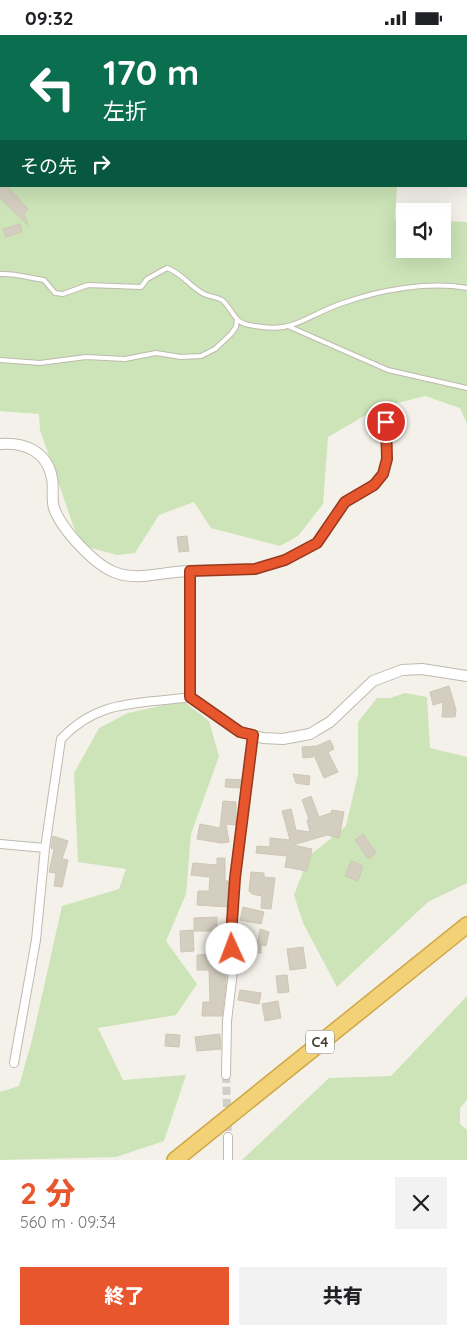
<!DOCTYPE html>
<html lang="ja">
<head>
<meta charset="utf-8">
<style>
	body { margin:0; font-family:Quicksand,"Noto Sans JP",sans-serif; background:#f2f2f2; color:#202124; height:100vh; display:flex; flex-direction:column; font-size:19px; white-space:nowrap }
	* { box-sizing:border-box; margin:0 }
	p { font-size:16px; color:#757577 }
	.icon { flex:none; width:28px; height:28px; fill:none; stroke:currentColor; stroke-width:2; stroke-linecap:round; stroke-linejoin:round }
	.map { position:relative; height:1125px; overflow:hidden }
	.panel { display:flex; flex-direction:column; background:#fff; flex:1 }
	.panel>* { flex:none }
	.hud { position:absolute; left:0px; top:0px; width:468px; height:152px; box-shadow:0 5px 20px #0002; background:#0b6e4f; color:#fff; overflow:hidden }
	.tools { position:absolute; left:396px; top:168px; display:grid; gap:10px }
	.tools a { display:grid; place-items:center; width:55px; height:55px; border-radius:0px; background:#fff; box-shadow:0 5px 20px #0002; font-size:25px }
	.pin { position:absolute; display:grid; place-items:center; width:42px; height:42px; color:#fff; margin:-21px; border:2px solid #fff; border-radius:50%; box-shadow:0 1px 5px #0007 }
	.me { position:absolute; width:55px; margin:-28px; rotate:358deg; stroke-linejoin:round; filter:drop-shadow(0 0 4px #0008) }
	.turn { display:flex; align-items:center; gap:18px; height:105px; padding:0 20px; font-size:22px }
	.turn .icon { width:65px; height:65px; stroke-width:2.5 }
	.turn b { display:block; font-size:35px; line-height:42px }
	.then { display:flex; align-items:center; height:48px; padding:0 20px; background:#0003; gap:10px; font-size:19px }
	.round { display:grid; place-items:center; flex:none; width:52px; height:52px; border-radius:0px; background:#f2f2f2 }
	.summary { display:flex; align-items:center; justify-content:space-between; height:85px; padding:0 20px }
	h1 { font-size:30px; font-weight:800; line-height:38px; color:#e8562d }
	.primary-button { display:flex; gap:10px; margin-top:auto; padding:10px 20px }
	.primary-button a { flex:1; height:58px; border-radius:0px; background:#e8562d; color:#fff; font-size:20px; font-weight:800; line-height:58px; text-align:center }
	.primary-button a+a { background:#f2f2f2; color:#202124 }
	.status { display:flex; justify-content:space-between; align-items:center; height:35px; padding:0 25px; background:#fff; direction:ltr }
	.status svg { height:14px; fill:currentColor }
	.map>svg:first-child { display:block }
</style>
</head>
<body>
<div class="status"><b>09:32</b><svg viewBox="0 0 49 12"><path d="M0 12V9h3v3zM5 12V6h3v6zM10 12V3h3v9zM15 12V0h3v12zM26 1h20v11H26zM47 4h2v5h-2z"/></svg></div>
<div class="map">
<svg width="467" height="1125" viewBox="0 0 467 1125">
	<rect width="100%" height="100%" fill="#f4f1ea"/>
	<path fill="#cce4b7" d="M 163,0 L 467,0 L 467,97 L 466,1 Z
		M 0,126 L 1,151 L 397,151 L 395,184 L 405,187 L 405,214 L 442,214 L 443,186 L 467,187 L 467,389 L 460,373 L 425,361 L 378,373 L 328,402 L 323,469 L 298,501 L 280,511 L 211,493 L 194,467 L 159,480 L 135,518 L 117,520 L 80,510 L 40,395 L 39,379 L 0,376 Z
		M 405,658 L 427,662 L 430,713 L 467,722 L 467,848 L 428,867 L 337,952 L 303,888 L 294,860 L 309,821 L 346,791 L 358,739 L 358,687 L 377,663 L 390,663 Z
		M 183,666 L 209,686 L 219,721 L 191,799 L 186,859 L 166,906 L 197,949 L 176,980 L 98,993 L 123,1045 L 186,1040 L 164,1106 L 116,1122 L 0,1125 L 0,1057 L 19,1051 L 32,1005 L 62,871 L 119,854 L 126,834 L 78,827 L 74,738 L 99,693 L 128,678 Z
		M 467,961 L 467,1065 L 460,1073 L 460,1089 L 467,1095 L 467,1125 L 242,1125 L 329,1043 L 391,1041 Z"/>
	<path fill="#d4cec0" stroke="#cfc6b4" d="M 0,151 L 7,151 L 28,174 L 24,178 L 28,190 L 0,163 Z
		M 20,189 L 22,197 L 6,202 L 3,194 Z
		M 187,501 L 189,516 L 179,517 L 177,502 Z
		M 449,651 L 456,675 L 455,682 L 442,682 L 443,667 L 433,670 L 430,657 Z
		M 330,705 L 334,714 L 328,717 L 338,737 L 324,743 L 313,718 L 313,722 L 303,723 L 302,712 L 317,711 Z
		M 293,739 L 310,741 L 309,750 L 296,748 Z
		M 226,744 L 242,745 L 241,753 L 225,752 Z
		M 311,761 L 319,782 L 331,778 L 332,775 L 344,777 L 339,803 L 327,800 L 293,810 L 312,814 L 307,836 L 285,832 L 287,821 L 256,818 L 257,811 L 270,812 L 270,803 L 290,805 L 282,776 L 291,774 L 296,795 L 310,797 L 307,785 L 309,784 L 302,765 Z
		M 223,766 L 236,767 L 236,790 L 226,789 L 229,807 L 221,808 L 197,804 L 200,789 L 220,793 Z
		M 363,799 L 376,818 L 368,824 L 355,805 Z
		M 53,801 L 68,806 L 62,824 L 68,825 L 62,852 L 54,851 L 56,838 L 49,837 L 54,814 L 51,813 Z
		M 217,823 L 225,823 L 225,846 L 229,846 L 227,872 L 197,870 L 198,856 L 209,856 L 210,842 L 191,840 L 193,828 L 217,830 Z
		M 351,826 L 363,831 L 358,846 L 345,841 Z
		M 251,837 L 264,838 L 264,842 L 275,843 L 271,874 L 261,873 L 262,861 L 252,859 L 249,856 Z
		M 243,872 L 264,877 L 261,889 L 240,885 Z
		M 217,882 L 217,894 L 223,894 L 223,905 L 216,905 L 216,896 L 194,896 L 194,883 Z
		M 260,894 L 269,897 L 266,911 L 261,910 L 261,918 L 238,916 L 238,903 L 258,906 Z
		M 193,895 L 194,916 L 181,917 L 180,896 Z
		M 303,912 L 306,933 L 290,935 L 287,914 Z
		M 220,919 L 223,925 L 226,925 L 226,947 L 222,981 L 202,981 L 203,967 L 210,967 L 209,935 L 197,935 L 197,920 Z
		M 287,940 L 289,957 L 278,958 L 276,941 Z
		M 240,955 L 261,958 L 259,969 L 238,965 Z
		M 278,966 L 281,983 L 265,986 L 262,969 Z
		M 166,999 L 180,1000 L 179,1012 L 165,1011 Z
		M 220,999 L 221,1014 L 197,1016 L 195,1002 Z"/>
	<g fill="none" stroke-linecap="round" stroke-linejoin="round">
		<path stroke="#d1cec7" stroke-width="8" stroke-dasharray="8 4" stroke-linecap="butt" d="M 226,1040 L 228,1102"/>
		<g stroke="#bebaad" stroke-width="6">
			<path id="service" d="M 0,239 C 15,238 29,243 44,245 L 55,258 L 63,259 L 88,250 L 141,252 L 147,244 L 167,233 C 182,238 190,252 204,259 C 210,262 217,262 222,265 C 231,272 234,286 245,289 C 295,301 301,282 343,268 C 380,255 428,246 467,253
				M 290,292 L 388,335 L 467,353
				M 0,325 L 40,328 L 86,322 L 125,324 L 156,318 L 181,322 L 201,321 L 215,314 L 231,299 L 236,292 L 237,284"/>
		</g>
		<g stroke="#bebaad" stroke-width="10">
			<path id="minor" d="M 70,1 L 71,0
				M 190,536 L 255,534 L 285,525 L 317,508 L 345,467 L 373,450 L 383,439 L 387,424 L 386,387
				M 0,809 L 45,813
				M 14,1028 L 36,905 L 45,813 L 61,704 C 100,663 139,670 190,662
				M 226,1040 L 227,986 L 234,928 L 231,901 L 235,843 L 253,700
				M 228,1102 L 228,1125"/>
		</g>
		<g stroke="#bebaad" stroke-width="12">
			<path id="tertiary" d="M 0,409 C 24,407 47,416 52,443 C 54,452 51,463 54,473 C 61,494 94,529 114,537 C 138,547 164,536 190,536 L 190,662 L 240,697 L 263,703 L 283,704 L 310,699 L 318,694 L 330,687 L 373,646 L 402,635 L 422,634 L 467,641"/>
		</g>
		<g stroke="#d0a747" stroke-width="18">
			<path id="motorway" d="M 175,1125 L 467,890"/>
		</g>
		<use href="#service" stroke="#fff" stroke-width="4"/>
		<use href="#minor" stroke="#fff" stroke-width="8"/>
		<use href="#tertiary" stroke="#fff" stroke-width="10"/>
		<use href="#motorway" stroke="#f2d177" stroke-width="15"/>
	</g>
	<g fill="none" stroke-linecap="round" stroke-linejoin="round">
		<g stroke="#97381d" stroke-width="12">
			<path id="route" d="M 232,914 L 231,901 L 235,843 L 253,700 L 240,697 L 190,662 L 190,536 L 255,534 L 285,525 L 317,508 L 345,467 L 374,450 L 383,439 L 387,424 L 386,387"/>
		</g>
		<use href="#route" stroke="#e8562d" stroke-width="9"/>
	</g>
	<g text-anchor="middle" dominant-baseline="central" stroke-width="5" stroke-linejoin="round" paint-order="stroke">
		<rect fill="#fff" stroke="#7e7b74" stroke-width="1" x="306" y="995.5" width="28" height="23" rx="4"/>
		<g font-size="14" font-weight="bold" fill="#474239">
			<text x="320" y="1007">C4</text>
		</g>
	</g>
</svg>
<div class="tools">
<a><svg class="icon" aria-label="sound" viewBox="0 0 24 24"><path d="M4 9h4l5-4v14l-5-4H4zM17 9q2 3 0 6"/></svg></a>
</div>
<div class="pin" style="left:386px;top:387px;background:#d93025"><svg class="icon" aria-label="arrive" viewBox="0 0 24 24"><path d="M6 21V4h12l-3 4 3 4H6"/></svg></div>
<svg class="me" style="left:232px;top:914px" viewBox="-20 -20 40 40"><circle r="19" fill="#fff"/><path d="M0-13L10 11 0 6-10 11z" fill="#e8562d"/></svg>
<div class="hud">
<div class="turn"><svg class="icon" aria-label="left" viewBox="0 0 24 24"><path d="M17 20v-9H6M10 6l-5 5 5 5"/></svg><div><b>170 m</b>左折</div></div>
<div class="then">その先<svg class="icon" aria-label="right" viewBox="0 0 24 24"><path d="M7 20v-9h11M14 6l5 5-5 5"/></svg></div>
</div>
</div>
<section class="panel">
<div class="summary"><div><h1>2 分</h1><p>560 m · 09:34</p></div><a class="round"><svg class="icon" aria-label="close" viewBox="0 0 24 24"><path d="M6 6l12 12M18 6L6 18"/></svg></a></div>
<div class="primary-button"><a>終了</a><a>共有</a></div>
</section>
</body>
</html>
